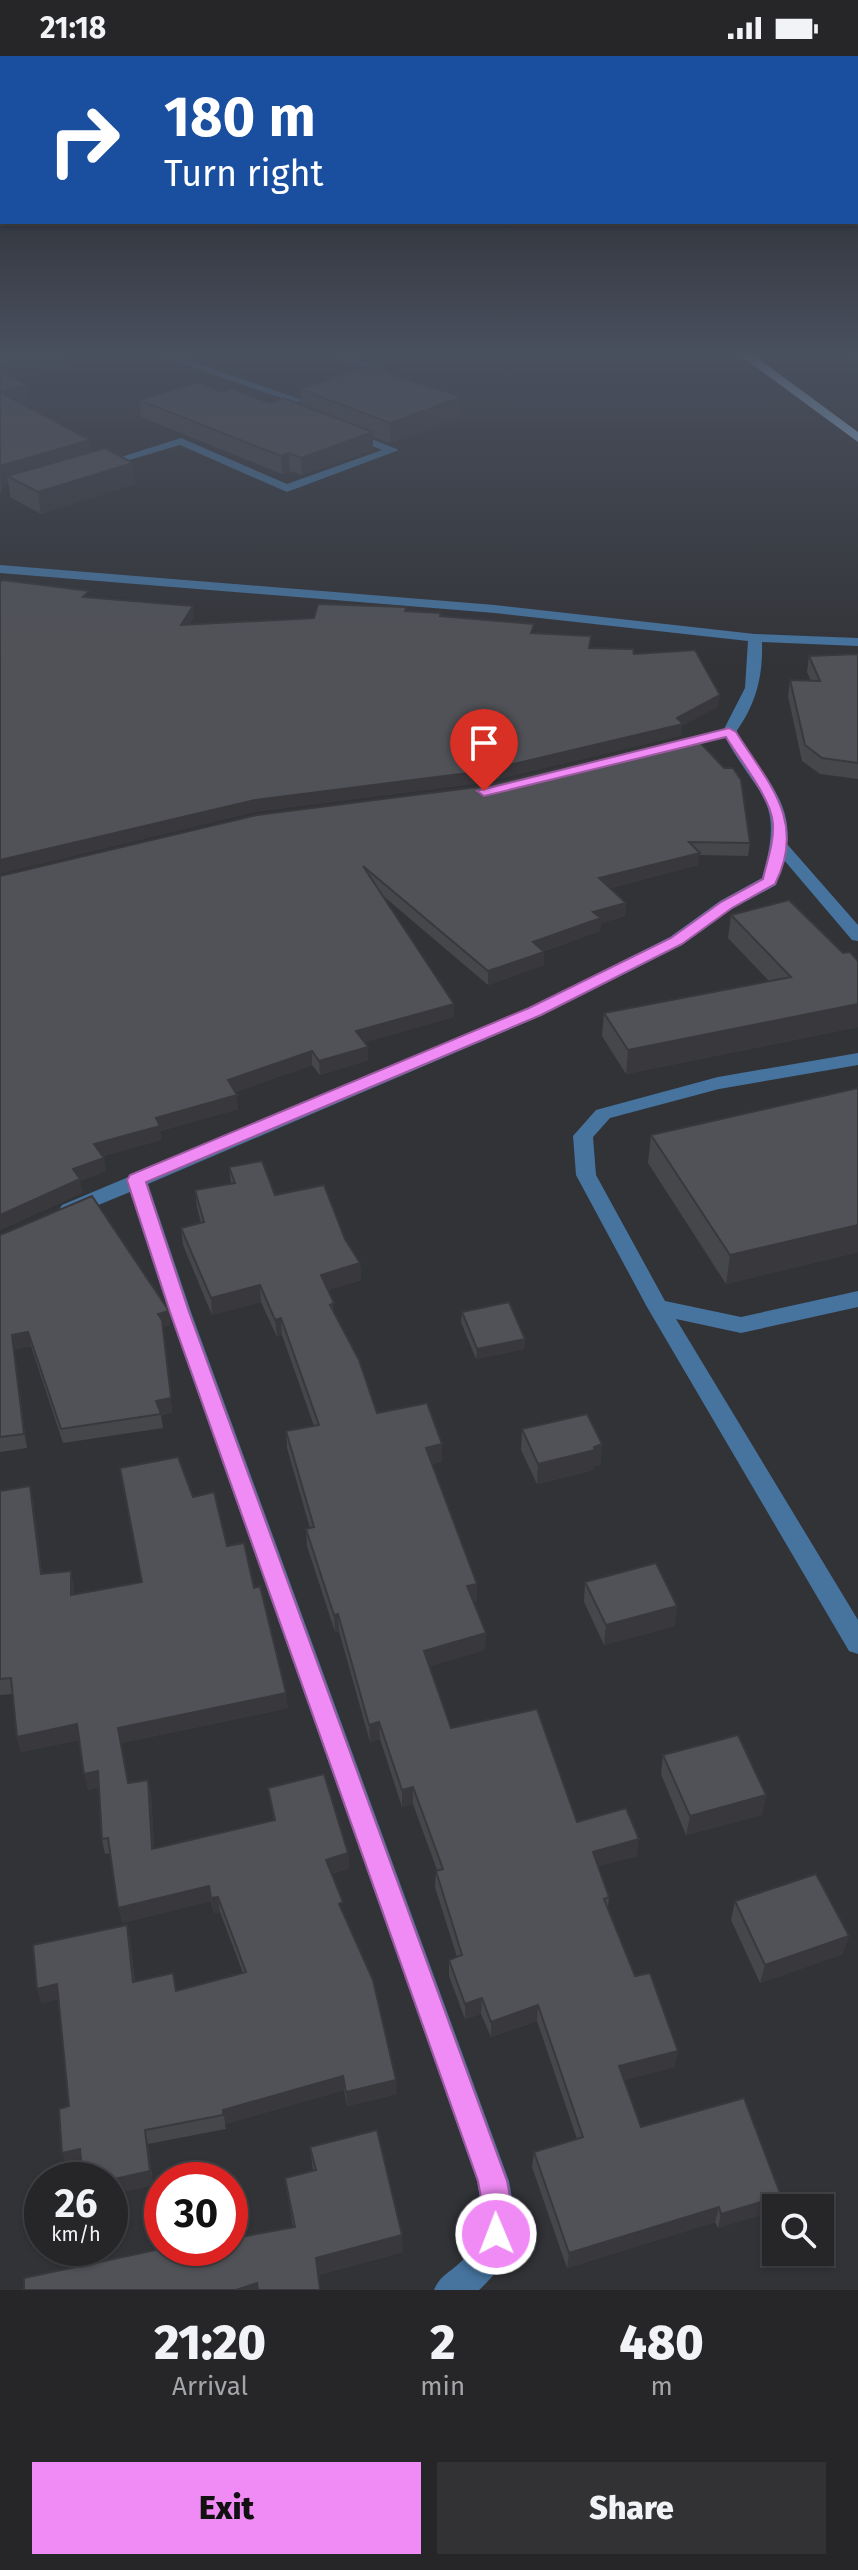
<!DOCTYPE html>
<html lang="en">
<head>
<meta charset="utf-8">
<style>
	body { margin:0; font-family:"Fira Sans",sans-serif; background:#323235; color:#f1f3f6; height:100vh; display:flex; flex-direction:column; font-size:30px; white-space:nowrap }
	* { box-sizing:border-box; margin:0 }
	p { font-size:26px; color:#a4a5a8 }
	.icon { flex:none; width:44px; height:44px; fill:none; stroke:currentColor; stroke-width:2; stroke-linecap:round; stroke-linejoin:round }
	.map { position:relative; height:2234px; overflow:hidden }
	.sheet { display:flex; flex-direction:column; background:#262629; flex:1 }
	.sheet>* { flex:none }
	.top-card { position:absolute; left:0px; top:0px; width:858px; height:168px; box-shadow:0 2px 6px #0004,0 0 0 2px #424346; background:#1a4fa0; color:#fff; overflow:hidden }
	.fabs { position:absolute; left:762px; top:2138px; display:grid; gap:16px }
	.fabs a { display:grid; place-items:center; width:72px; height:72px; border-radius:0px; background:#262629; box-shadow:0 2px 6px #0004,0 0 0 2px #424346; font-size:40px }
	.speed { position:absolute; left:24px; top:2106px; display:flex; gap:16px; font-size:40px; font-weight:700; text-align:center }
	.speed>* { display:grid; place-content:center; width:104px; height:104px; border-radius:50%; background:#262629; box-shadow:0 2px 6px #0004,0 0 0 2px #424346; line-height:1 }
	.speed small { font-size:20px; font-weight:400 }
	.speed .limit { border:12px solid #d22; background:#fff; color:#111 }
	.pin { position:absolute; display:grid; place-items:center; width:68px; height:68px; color:#fff; margin:-82px -34px; border-radius:50% 50% 50% 0; rotate:-45deg; box-shadow:0 0 8px #0007 }
	.pin .icon { rotate:45deg }
	.me { position:absolute; width:88px; margin:-44px; rotate:359deg; stroke-linejoin:round; filter:drop-shadow(0 0 6px #0008) }
	.turn { display:flex; align-items:center; gap:28px; height:168px; padding:0 32px; font-size:36px }
	.turn .icon { width:104px; height:104px; stroke-width:2.5 }
	.turn b { display:block; font-size:56px; line-height:68px }
	.eta { display:flex; justify-content:space-evenly; align-items:center; height:136px; text-align:center }
	.eta b { font-size:48px; font-weight:800; line-height:56px }
	.primary-button { display:flex; gap:16px; margin-top:auto; padding:16px 32px }
	.primary-button a { flex:1; height:92px; border-radius:0px; background:#f08bf6; color:#111; font-size:32px; font-weight:800; line-height:92px; text-align:center }
	.primary-button a+a { background:#323235; color:#f1f3f6 }
	.status { display:flex; justify-content:space-between; align-items:center; height:56px; padding:0 40px; background:#262629; direction:ltr }
	.status svg { height:22px; fill:currentColor }
	.map>svg:first-child { display:block }
</style>
</head>
<body>
<div class="status"><b>21:18</b><svg viewBox="0 0 49 12"><path d="M0 12V9h3v3zM5 12V6h3v6zM10 12V3h3v9zM15 12V0h3v12zM26 1h20v11H26zM47 4h2v5h-2z"/></svg></div>
<div class="map">
<svg width="858" height="2234" viewBox="0 0 858 2234">
	<rect width="100%" height="100%" fill="#323337"/>
	<g fill="none" stroke-linecap="round" stroke-linejoin="round">
		<path fill="#46749f" fill-rule="evenodd" d="M 171,295 L 186,295 L 176,300 L 302,344 L 287,351 L 292,355 L 291,357 L 272,351 L 287,344 L 161,300 Z
			M 343,295 L 358,295 L 347,300 L 387,315 L 353,325 L 353,321 L 372,315 L 332,300 Z
			M 843,295 L 858,297 L 858,304 Z
			M 344,375 L 352,375 L 399,394 L 287,436 L 180,389 L 102,412 L 96,409 L 181,382 L 287,428 L 382,394 L 344,379 Z
			M 0,509 L 495,549 L 755,578 L 858,582 L 858,590 L 762,586 C 763,621 756,648 736,676 C 757,713 793,743 787,788 L 858,869 L 858,885 L 852,884 L 784,804 L 776,829 L 732,853 L 682,889 L 541,960 L 148,1128 L 191,1256 L 509,2125 C 518,2170 515,2202 479,2234 L 434,2234 C 439,2222 445,2219 455,2211 C 485,2186 484,2161 477,2125 L 169,1256 L 130,1136 L 69,1161 L 59,1154 L 62,1149 L 529,952 L 670,881 L 720,845 L 762,822 C 785,742 760,745 725,681 L 671,694 L 664,690 L 666,687 L 724,673 L 745,632 L 748,585 L 495,557 L 0,517 Z
			M 858,997 L 858,1009 L 719,1033 L 610,1062 L 593,1081 L 596,1119 L 665,1245 L 741,1261 L 858,1235 L 858,1251 L 741,1277 L 676,1263 L 858,1564 L 858,1598 L 849,1595 L 647,1251 L 576,1119 L 573,1080 L 596,1054 L 718,1021 Z"/>
		<path fill="#9ec9f3" fill-rule="evenodd" d="M 734,295 L 748,295 L 858,376 L 858,386 Z"/>
	</g>
	<path fill="#46474b" d="M 0,295 L 68,295 L 70,311 L 19,324 L 31,348 L 26,350 L 135,428 L 41,458 L 10,441 L 9,430 L 3,431 L 1,436 L 0,436 Z
		M 300,333 L 462,341 L 462,361 L 390,387 L 373,381 L 373,394 L 302,419 L 290,415 L 282,418 L 141,361 L 139,344 L 222,336 L 270,347 L 301,349 Z
		M 858,598 L 858,723 L 820,718 L 802,705 L 788,640 L 790,624 L 811,625 L 807,616 L 809,600 Z
		M 257,759 L 750,787 L 748,800 L 699,799 L 698,809 L 610,832 L 626,847 L 625,860 L 601,867 L 600,875 L 544,895 L 544,909 L 488,929 L 382,839 L 454,948 L 454,961 L 365,986 L 368,1004 L 320,1019 L 312,1009 L 235,1036 L 238,1053 L 160,1075 L 161,1084 L 103,1100 L 106,1115 L 80,1125 L 82,1137 L 0,1174 Z
		M 731,859 L 843,897 L 858,905 L 858,971 L 626,1018 L 602,980 L 604,957 L 769,925 L 728,882 Z
		M 858,1032 L 858,1196 L 726,1228 L 648,1107 L 651,1079 Z
		M 229,1111 L 345,1183 L 360,1207 L 361,1224 L 328,1234 L 335,1258 L 377,1357 L 442,1406 L 432,1408 L 477,1545 L 473,1546 L 485,1594 L 429,1610 L 451,1672 L 577,1766 L 637,1800 L 598,1810 L 609,1841 L 608,1852 L 635,1920 L 675,2011 L 624,2024 L 641,2071 L 781,2140 L 778,2152 L 718,2172 L 715,2166 L 567,2212 L 532,2111 L 534,2096 L 577,2083 L 537,1965 L 491,1981 L 481,1958 L 465,1963 L 449,1920 L 449,1904 L 457,1901 L 435,1831 L 436,1815 L 437,1814 L 413,1748 L 402,1751 L 380,1683 L 370,1686 L 339,1575 L 335,1576 L 307,1490 L 306,1473 L 310,1472 L 287,1392 L 286,1375 L 314,1370 L 282,1279 L 277,1281 L 261,1246 L 212,1259 L 183,1189 L 181,1172 L 201,1167 L 197,1151 L 195,1134 L 231,1128 Z
		M 0,1179 L 169,1255 L 170,1269 L 163,1271 L 172,1356 L 161,1359 L 163,1372 L 63,1387 L 31,1290 L 14,1293 L 27,1392 L 0,1396 Z
		M 462,1256 L 525,1283 L 524,1293 L 476,1303 L 461,1266 Z
		M 522,1373 L 601,1408 L 594,1411 L 593,1414 L 537,1428 L 521,1394 Z
		M 0,1435 L 33,1445 L 42,1518 L 71,1515 L 74,1538 L 142,1526 L 193,1441 L 227,1490 L 254,1532 L 288,1652 L 121,1687 L 128,1727 L 148,1724 L 151,1739 L 154,1792 L 274,1764 L 268,1732 L 348,1797 L 349,1812 L 331,1818 L 397,2038 L 347,2050 L 344,2034 L 225,2068 L 226,2073 L 148,2088 L 153,2129 L 110,2139 L 110,2124 L 82,2107 L 66,2111 L 69,2050 L 59,1943 L 41,1947 L 127,1869 L 130,1884 L 135,1926 L 176,1935 L 243,1917 L 220,1856 L 214,1857 L 211,1845 L 122,1867 L 111,1797 L 105,1798 L 102,1783 L 99,1731 L 88,1734 L 79,1684 L 21,1696 L 17,1681 L 13,1638 L 0,1639 Z
		M 585,1526 L 675,1570 L 604,1589 L 584,1546 Z
		M 663,1699 L 766,1739 L 762,1759 L 686,1779 L 661,1718 Z
		M 735,1845 L 843,1898 L 760,1927 L 731,1864 Z
		M 310,2091 L 403,2196 L 318,2219 L 230,2183 L 293,2171 L 285,2122 L 313,2114 Z"/>
	<path fill="#39393d" d="M 53,295 L 68,295 L 70,311 L 0,329 L 0,308 Z
		M 28,329 L 31,348 L 2,356 L 0,336 Z
		M 462,341 L 462,361 L 390,387 L 390,367 Z
		M 373,376 L 373,394 L 302,419 L 301,402 Z
		M 90,384 L 92,405 L 7,420 L 9,430 L 3,431 L 1,436 L 0,410 Z
		M 289,397 L 290,415 L 282,418 L 281,400 Z
		M 133,407 L 135,428 L 41,458 L 38,436 Z
		M 193,550 L 194,561 L 182,581 L 181,569 Z
		M 720,639 L 718,651 L 682,670 L 681,680 L 483,727 L 256,756 L 0,818 L 0,804 L 255,744 L 677,662 Z
		M 700,797 L 698,809 L 598,835 L 599,822 Z
		M 626,847 L 625,860 L 601,867 L 600,875 L 532,899 L 533,886 L 593,856 Z
		M 544,896 L 544,909 L 488,929 L 488,915 Z
		M 454,948 L 454,961 L 356,989 L 356,975 Z
		M 858,948 L 858,971 L 626,1018 L 628,994 Z
		M 368,991 L 368,1004 L 320,1019 L 319,1005 Z
		M 312,995 L 312,1009 L 229,1038 L 228,1024 Z
		M 237,1039 L 238,1053 L 160,1075 L 161,1084 L 96,1102 L 94,1088 L 156,1062 Z
		M 104,1102 L 106,1115 L 80,1125 L 82,1137 L 0,1174 L 0,1159 L 73,1113 Z
		M 858,1169 L 858,1196 L 726,1228 L 730,1199 Z
		M 360,1207 L 361,1224 L 322,1236 L 321,1219 Z
		M 260,1229 L 261,1246 L 212,1259 L 211,1242 Z
		M 169,1255 L 170,1269 L 163,1271 L 172,1356 L 157,1359 L 156,1345 L 158,1258 Z
		M 281,1262 L 282,1279 L 277,1281 L 275,1264 Z
		M 28,1276 L 31,1290 L 14,1293 L 27,1392 L 24,1378 L 12,1279 Z
		M 525,1283 L 524,1293 L 476,1303 L 477,1293 Z
		M 442,1388 L 442,1406 L 426,1409 L 426,1392 Z
		M 602,1388 L 601,1408 L 594,1411 L 593,1414 L 537,1428 L 538,1408 Z
		M 30,1430 L 33,1445 L 44,1534 L 41,1518 Z
		M 71,1515 L 74,1530 L 74,1555 L 71,1539 Z
		M 477,1528 L 477,1545 L 467,1547 L 467,1530 Z
		M 677,1550 L 675,1570 L 604,1589 L 606,1569 Z
		M 338,1558 L 339,1575 L 335,1576 L 334,1559 Z
		M 486,1577 L 485,1594 L 424,1612 L 424,1595 Z
		M 286,1637 L 288,1652 L 121,1687 L 118,1672 Z
		M 379,1666 L 380,1683 L 370,1686 L 369,1669 Z
		M 77,1668 L 80,1684 L 21,1696 L 17,1681 Z
		M 98,1715 L 101,1730 L 88,1734 L 84,1718 Z
		M 148,1724 L 151,1739 L 155,1808 L 152,1793 Z
		M 413,1731 L 413,1748 L 402,1751 L 402,1734 Z
		M 766,1739 L 762,1759 L 686,1779 L 690,1760 Z
		M 639,1783 L 637,1800 L 591,1812 L 593,1796 Z
		M 348,1797 L 349,1812 L 327,1819 L 326,1804 Z
		M 209,1830 L 211,1845 L 122,1867 L 118,1852 Z
		M 218,1841 L 220,1856 L 214,1857 L 211,1842 Z
		M 127,1869 L 130,1884 L 136,1941 L 133,1926 Z
		M 849,1880 L 843,1898 L 760,1927 L 765,1909 Z
		M 57,1928 L 61,1943 L 41,1947 L 37,1933 Z
		M 482,1942 L 481,1958 L 465,1963 L 465,1948 Z
		M 538,1949 L 537,1965 L 491,1981 L 491,1966 Z
		M 678,1995 L 675,2011 L 617,2026 L 619,2010 Z
		M 343,2020 L 344,2034 L 225,2068 L 226,2073 L 223,2054 Z
		M 396,2024 L 397,2038 L 347,2050 L 346,2036 Z
		M 145,2074 L 148,2088 L 153,2129 L 110,2139 L 110,2124 Z
		M 80,2093 L 84,2106 L 66,2111 L 62,2097 Z
		M 781,2140 L 776,2155 L 718,2172 L 721,2158 Z
		M 719,2151 L 715,2166 L 567,2212 L 569,2197 Z
		M 402,2179 L 403,2196 L 318,2219 L 316,2202 Z
		M 257,2227 L 258,2234 L 236,2234 Z"/>
	<path fill="#515257" stroke="#39393d" stroke-width="2" d="M 0,295 L 53,295 L 0,308 Z
		M 366,310 L 462,341 L 390,367 L 300,333 Z
		M 0,315 L 28,329 L 0,336 Z
		M 199,326 L 222,336 L 232,333 L 270,347 L 284,342 L 373,376 L 301,402 L 289,397 L 281,400 L 139,344 Z
		M 0,336 L 90,384 L 0,410 Z
		M 105,392 L 133,407 L 38,436 L 7,420 Z
		M 3,524 L 89,535 L 83,541 L 193,550 L 181,569 L 314,562 L 318,548 L 406,551 L 405,555 L 441,557 L 440,560 L 534,568 L 531,577 L 591,580 L 589,592 L 633,593 L 634,598 L 695,594 L 720,639 L 677,662 L 683,668 L 484,715 L 255,744 L 0,804 L 0,526 Z
		M 858,598 L 858,707 L 822,702 L 805,689 L 790,624 L 820,625 L 809,600 Z
		M 694,680 L 724,712 L 733,712 L 741,724 L 750,787 L 689,786 L 700,797 L 599,822 L 626,847 L 593,856 L 601,862 L 533,886 L 544,896 L 488,915 L 363,810 L 454,948 L 356,975 L 368,991 L 319,1005 L 312,995 L 228,1024 L 237,1039 L 156,1062 L 160,1070 L 94,1088 L 104,1102 L 73,1113 L 80,1123 L 0,1159 L 0,820 L 257,759 L 485,730 Z
		M 789,844 L 843,897 L 850,896 L 858,905 L 858,948 L 628,994 L 604,957 L 791,921 L 731,859 Z
		M 858,1032 L 858,1169 L 730,1199 L 651,1079 Z
		M 262,1105 L 275,1139 L 324,1129 L 345,1183 L 360,1207 L 321,1219 L 334,1247 L 330,1249 L 359,1304 L 377,1357 L 427,1347 L 442,1388 L 426,1392 L 477,1528 L 467,1530 L 486,1577 L 424,1595 L 451,1672 L 537,1653 L 577,1766 L 626,1752 L 639,1783 L 593,1796 L 609,1841 L 604,1843 L 635,1920 L 650,1917 L 678,1995 L 619,2010 L 641,2071 L 744,2042 L 781,2140 L 721,2158 L 719,2151 L 569,2197 L 534,2096 L 583,2081 L 538,1949 L 491,1966 L 482,1942 L 465,1948 L 449,1904 L 462,1899 L 436,1815 L 443,1813 L 413,1731 L 402,1734 L 379,1666 L 369,1669 L 338,1558 L 334,1559 L 306,1473 L 314,1471 L 286,1375 L 319,1369 L 281,1262 L 275,1264 L 260,1229 L 211,1242 L 181,1172 L 204,1166 L 195,1134 L 235,1127 L 229,1111 Z
		M 92,1140 L 169,1255 L 158,1258 L 162,1264 L 171,1342 L 156,1345 L 161,1358 L 61,1373 L 28,1276 L 12,1279 L 24,1378 L 0,1381 L 0,1179 Z
		M 509,1246 L 525,1283 L 477,1293 L 462,1256 Z
		M 587,1358 L 602,1388 L 594,1391 L 595,1394 L 538,1408 L 522,1373 Z
		M 178,1401 L 193,1441 L 214,1436 L 227,1490 L 244,1487 L 254,1532 L 260,1530 L 286,1637 L 118,1672 L 128,1727 L 148,1724 L 152,1793 L 275,1764 L 268,1732 L 324,1718 L 348,1797 L 326,1804 L 343,1846 L 339,1848 L 373,1924 L 396,2024 L 346,2036 L 343,2020 L 223,2054 L 223,2059 L 145,2074 L 150,2115 L 110,2124 L 83,2124 L 80,2093 L 62,2097 L 59,2053 L 69,2050 L 57,1928 L 37,1933 L 33,1889 L 127,1869 L 133,1926 L 173,1917 L 176,1935 L 246,1916 L 218,1841 L 211,1842 L 209,1830 L 118,1852 L 108,1782 L 102,1783 L 98,1715 L 84,1718 L 77,1668 L 17,1681 L 11,1622 L 0,1623 L 0,1435 L 30,1430 L 41,1518 L 71,1515 L 71,1539 L 142,1526 L 120,1412 Z
		M 656,1507 L 677,1550 L 606,1569 L 585,1526 Z
		M 738,1679 L 766,1739 L 690,1760 L 663,1699 Z
		M 816,1818 L 849,1880 L 765,1909 L 735,1845 Z
		M 377,2074 L 402,2179 L 316,2202 L 320,2234 L 258,2234 L 257,2227 L 236,2234 L 24,2234 L 24,2222 L 156,2194 L 147,2151 L 162,2147 L 162,2192 L 230,2192 L 230,2180 L 230,2183 L 295,2171 L 285,2122 L 316,2114 L 310,2091 Z"/>
	<linearGradient id="sky" x2="0" y2="1"><stop stop-color="#1c1c1e"/><stop offset="0.49" stop-color="#49505e"/><stop offset="1" stop-color="#49505e" stop-opacity="0"/></linearGradient>
	<rect width="858" height="608" fill="url(#sky)"/>
	<path fill="#f08bf6" stroke="#9c5aa0" stroke-width="2" d="M 729,672 L 736,676 C 768,727 807,765 775,828 L 732,852 L 682,888 L 541,959 L 146,1126 L 189,1256 L 507,2125 L 514,2163 L 506,2189 L 496,2193 L 485,2189 L 481,2178 L 485,2163 L 478,2125 L 170,1256 L 127,1124 L 130,1119 L 529,952 L 671,882 L 721,846 L 763,823 C 767,805 774,787 773,768 C 772,743 739,703 726,681 L 484,740 L 477,735 Z"/>
</svg>
<div class="fabs">
<a><svg class="icon" aria-label="search" viewBox="0 0 24 24"><circle cx="10" cy="10" r="6"/><path d="M15 15l6 6"/></svg></a>
</div>
<div class="speed"><div>26<small>km/h</small></div><div class="limit">30</div></div>
<div class="pin" style="left:484px;top:735px;background:#d93025"><svg class="icon" aria-label="arrive" viewBox="0 0 24 24"><path d="M6 21V4h12l-3 4 3 4H6"/></svg></div>
<svg class="me" style="left:496px;top:2178px" viewBox="-20 -20 40 40"><circle r="17" fill="#f08bf6" stroke="#fff" stroke-width="3"/><path d="M0-11L8 9 0 5-8 9z" fill="#fff"/></svg>
<div class="top-card">
<div class="turn"><svg class="icon" aria-label="right" viewBox="0 0 24 24"><path d="M7 20v-9h11M14 6l5 5-5 5"/></svg><div><b>180 m</b>Turn right</div></div>
</div>
</div>
<section class="sheet">
<div class="eta">
<div><b>21:20</b><p>Arrival</p></div>
<div><b>2</b><p>min</p></div>
<div><b>480</b><p>m</p></div>
</div>
<div class="primary-button"><a>Exit</a><a>Share</a></div>
</section>
</body>
</html>
